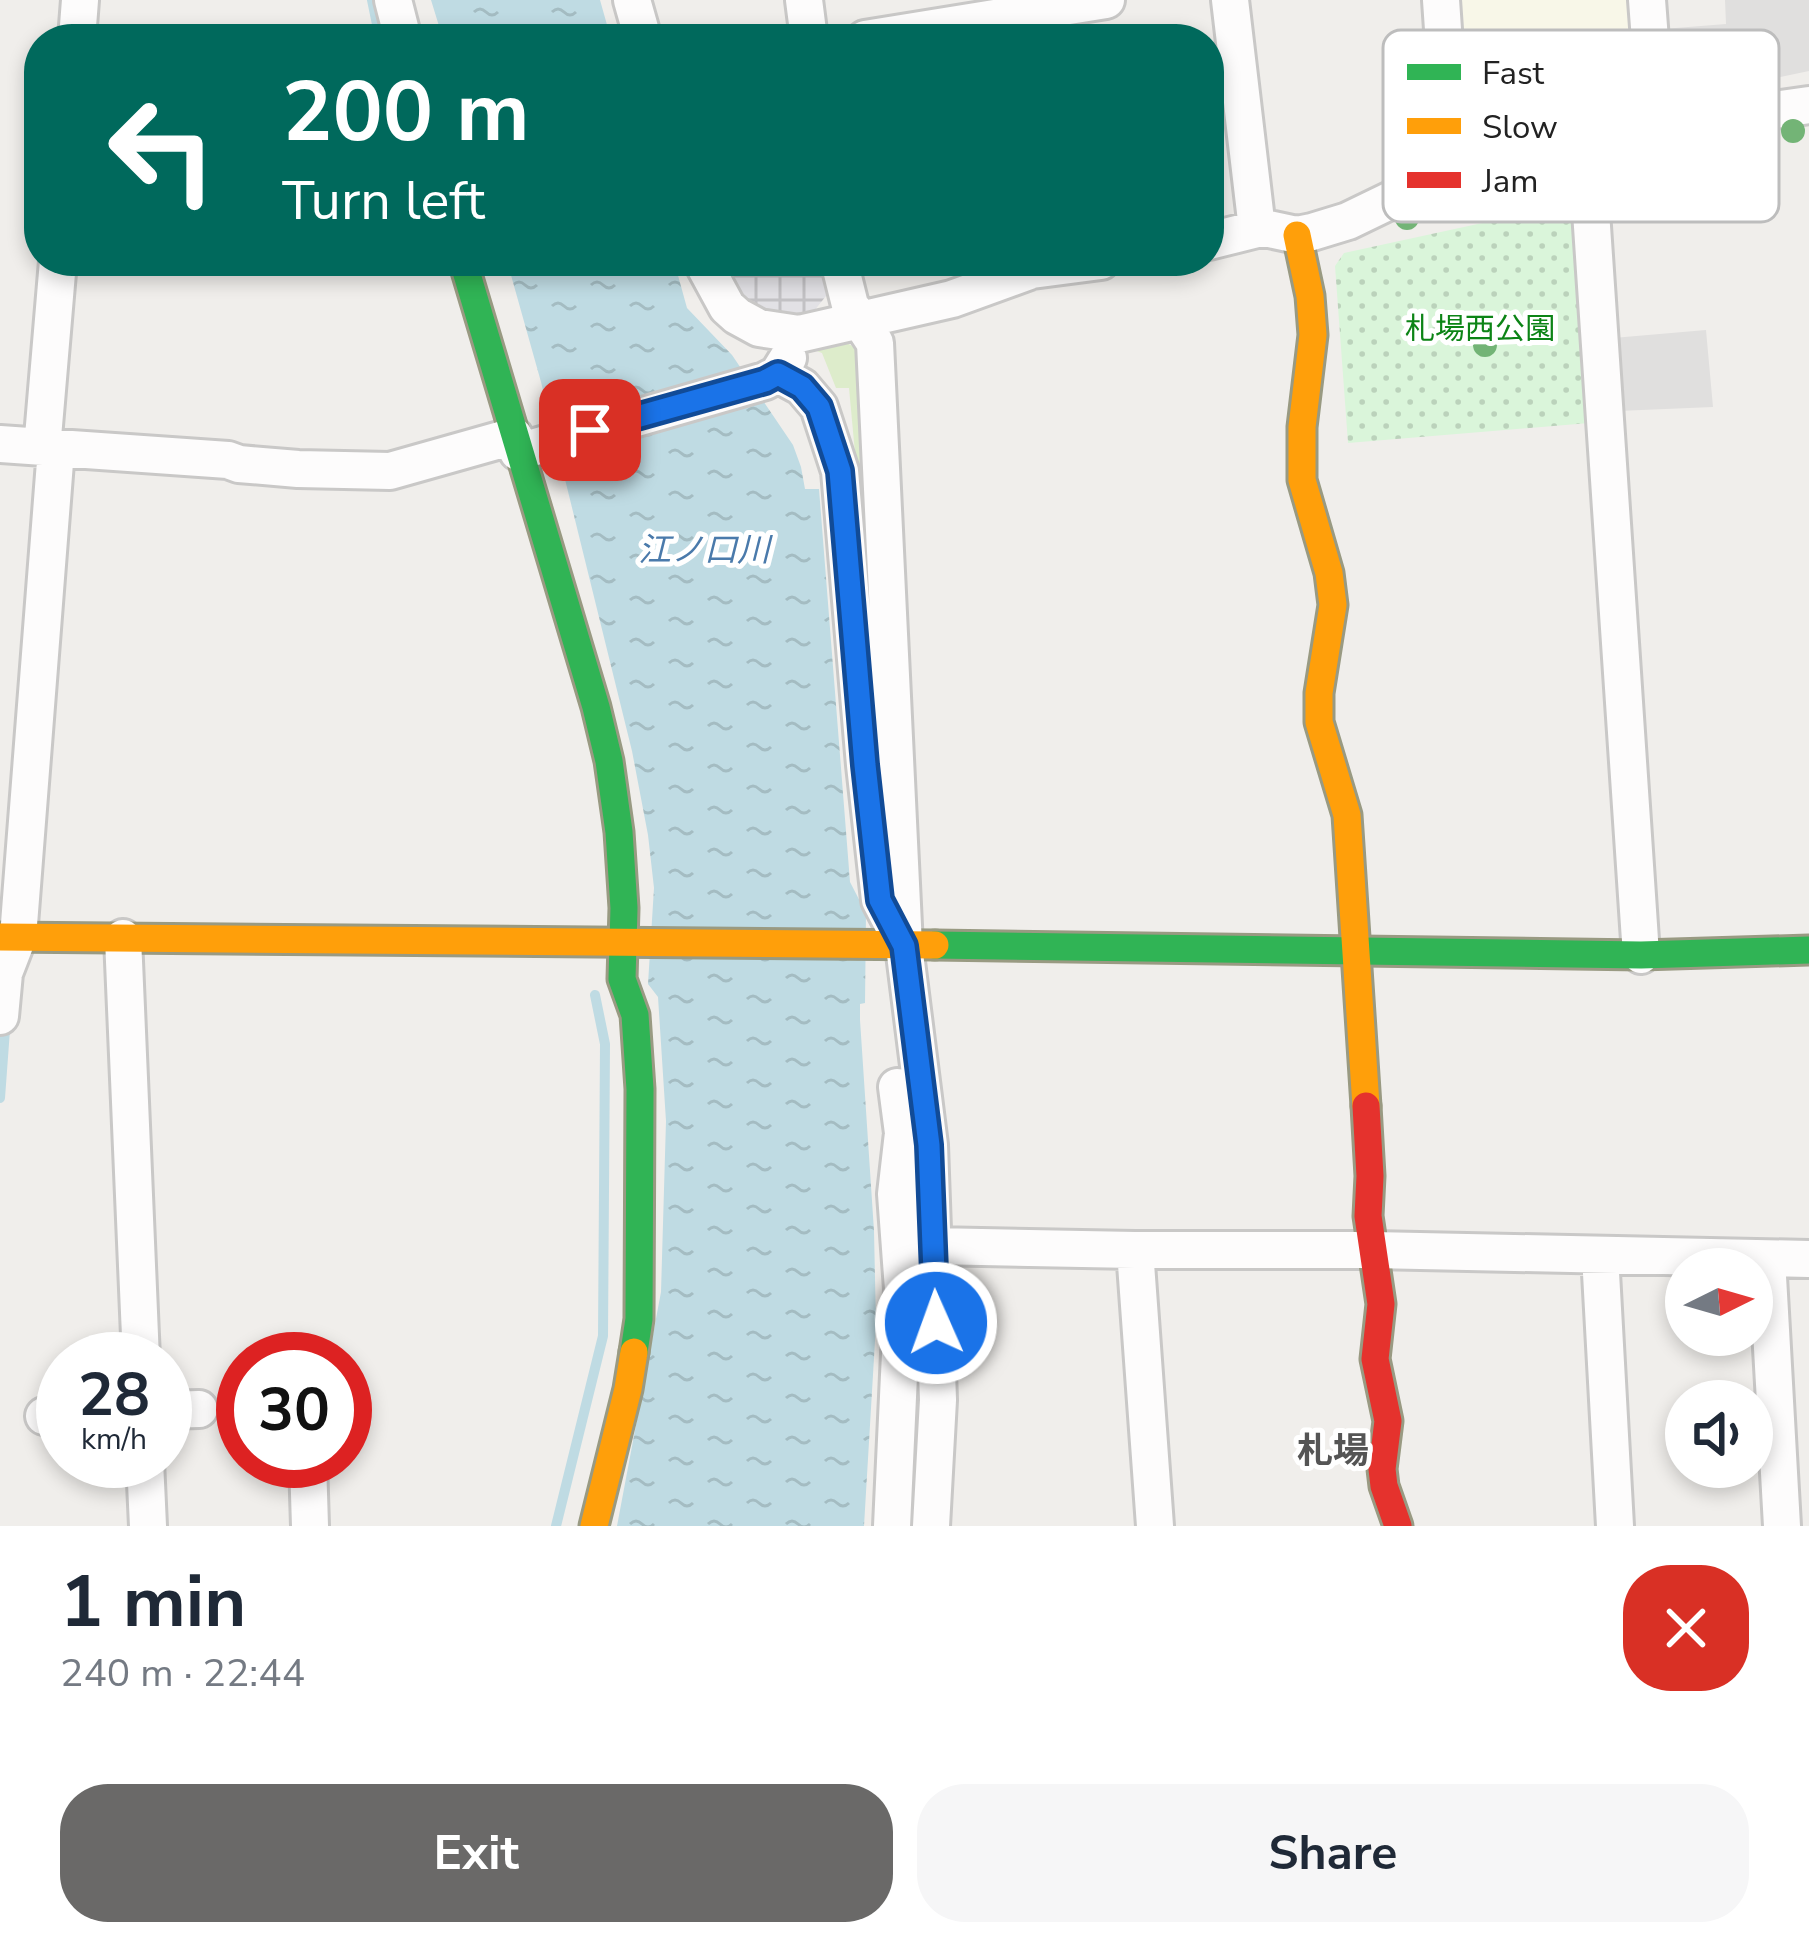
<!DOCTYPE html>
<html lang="en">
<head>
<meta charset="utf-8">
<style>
	body { margin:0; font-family:"Nunito Sans","Noto Sans JP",sans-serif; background:#f6f6f7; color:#1f2937; height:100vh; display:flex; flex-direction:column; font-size:45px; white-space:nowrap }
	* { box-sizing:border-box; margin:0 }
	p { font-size:39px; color:#747a83 }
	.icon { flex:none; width:66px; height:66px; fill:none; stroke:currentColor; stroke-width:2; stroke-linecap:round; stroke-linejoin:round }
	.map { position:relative; height:1526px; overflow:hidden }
	.details { display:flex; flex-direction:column; background:#fff; flex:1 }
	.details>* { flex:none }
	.banner { position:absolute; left:24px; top:24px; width:1200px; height:252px; border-radius:48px; box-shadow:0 6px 18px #0003; background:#00695c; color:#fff; overflow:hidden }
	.needle { width:78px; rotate:85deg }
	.controls { position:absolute; left:1665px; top:1248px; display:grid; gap:24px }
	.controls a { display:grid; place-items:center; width:108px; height:108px; border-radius:50%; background:#fff; box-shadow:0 6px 18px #0003; font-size:60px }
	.speed { position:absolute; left:36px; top:1332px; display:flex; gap:24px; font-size:60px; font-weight:700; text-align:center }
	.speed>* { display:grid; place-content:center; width:156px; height:156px; border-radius:50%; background:#fff; box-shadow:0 6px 18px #0003; line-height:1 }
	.speed small { font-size:30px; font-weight:400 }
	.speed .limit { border:18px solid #d22; background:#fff; color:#111 }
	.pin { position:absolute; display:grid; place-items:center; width:102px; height:102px; color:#fff; margin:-51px; border-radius:24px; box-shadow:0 6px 18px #0006 }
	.me { position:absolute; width:132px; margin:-66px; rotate:358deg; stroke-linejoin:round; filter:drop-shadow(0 0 9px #0008) }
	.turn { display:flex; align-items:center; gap:42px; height:252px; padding:0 60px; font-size:54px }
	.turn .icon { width:156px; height:156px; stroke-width:2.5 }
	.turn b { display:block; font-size:84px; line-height:102px }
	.round { display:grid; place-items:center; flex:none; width:126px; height:126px; border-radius:48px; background:#f6f6f7 }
	.summary { display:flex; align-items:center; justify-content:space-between; height:204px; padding:0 60px }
	h1 { font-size:72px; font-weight:700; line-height:90px }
	.action { display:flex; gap:24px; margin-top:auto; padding:24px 60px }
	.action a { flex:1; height:138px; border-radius:48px; background:#6a6968; color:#fff; font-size:48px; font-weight:700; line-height:138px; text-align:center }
	.action a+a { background:#f6f6f7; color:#1f2937 }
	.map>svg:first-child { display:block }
</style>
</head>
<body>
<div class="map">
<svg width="1809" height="1526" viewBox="0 0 1809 1526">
	<defs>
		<pattern id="park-dots" width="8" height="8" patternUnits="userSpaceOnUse" patternTransform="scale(3)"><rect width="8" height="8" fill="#daf5da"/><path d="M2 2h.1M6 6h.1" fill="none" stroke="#bbd2bb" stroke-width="1.8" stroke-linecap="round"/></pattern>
		<pattern id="plaza-grid" width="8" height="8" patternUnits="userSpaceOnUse" patternTransform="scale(3)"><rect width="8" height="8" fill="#e2e1e5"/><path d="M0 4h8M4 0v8" fill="none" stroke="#c2c1c4"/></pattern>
		<pattern id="water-ripples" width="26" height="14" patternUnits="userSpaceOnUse" patternTransform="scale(3)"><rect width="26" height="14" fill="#bfdbe3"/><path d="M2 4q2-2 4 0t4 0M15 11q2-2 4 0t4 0" fill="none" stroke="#a4bcc2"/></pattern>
	</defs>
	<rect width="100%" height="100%" fill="#f0eeeb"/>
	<path fill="#f8f7e8" d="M 1454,0 L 1631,0 L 1638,108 L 1463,146 Z"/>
	<path fill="#ddeccb" d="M 843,341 L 858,349 L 867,490 L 858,485 L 849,388 L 836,388 L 822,353 L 817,351 L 820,345 Z"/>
	<path fill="url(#park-dots)" d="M 1574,203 L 1589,423 L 1348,443 L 1335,266 L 1344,253 Z"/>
	<path fill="#e0dfde" d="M 1725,0 L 1809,0 L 1809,71 L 1667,101 L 1663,29 L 1726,24 Z
		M 1706,330 L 1713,407 L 1618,411 L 1613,338 Z"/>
	<path fill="url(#plaza-grid)" d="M 722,261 L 734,268 L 764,261 L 825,261 L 826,296 L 814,311 L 800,314 L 769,311 L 746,299 L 727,275 Z"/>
	<path fill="url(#water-ripples)" d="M 431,0 L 600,0 L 611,39 L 443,39 Z
		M 507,261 L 674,261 L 687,308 L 732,355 L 793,445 L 801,467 L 805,489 L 819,489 L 850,882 L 866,913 L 865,1003 L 860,1004 L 860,1020 L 874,1231 L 876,1324 L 864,1526 L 617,1526 L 661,1292 L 666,1121 L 658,997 L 648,984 L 654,888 L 648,835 L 632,751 L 541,382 Z"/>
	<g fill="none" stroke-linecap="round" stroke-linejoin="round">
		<path stroke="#bfdbe3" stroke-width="10" d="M 372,0 L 380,39
			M 0,1098 L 5,1030
			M 556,1526 L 603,1336 L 605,1044 L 595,995"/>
		<g stroke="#c9c8c7" stroke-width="42">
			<path id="street" d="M 393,0 L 403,39
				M 632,0 L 643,39
				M 804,0 L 809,39
				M 1230,0 L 1257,229
				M 1441,0 L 1453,176
				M 1647,0 L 1658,147
				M 77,39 L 80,0
				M 865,39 L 1106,0
				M 1588,167 L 1641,955
				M 1209,241 L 1257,229 L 1269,229 L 1297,235 L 1312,232 L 1348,221 L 1412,190 L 1453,176 L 1543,167 L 1607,165 L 1629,159 L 1733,116 L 1809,105
				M 702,261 L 727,307 L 737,316 L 759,328 L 799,334 L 952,299 L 1032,270 L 1101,261
				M 839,261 L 850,305 L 875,343 L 904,946 L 929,1145 L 938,1400 L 931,1526
				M 778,374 L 802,387 L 819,407 L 840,471 L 865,765 L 880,900 L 893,925
				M 0,444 L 228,460 L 239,464 L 298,469 L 390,471 L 514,436
				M 518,452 L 765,381 L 778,374 L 788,358
				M 123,938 L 141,1359
				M 0,1016 L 4,973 L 18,937 L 55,462 L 43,437 L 58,261
				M 933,1246 L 1135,1250 L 1373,1250 L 1809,1259
				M 1135,1250 L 1155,1526
				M 1600,1255 L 1615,1526
				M 1767,1259 L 1782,1526
				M 165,1410 L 199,1409
				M 44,1416 L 63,1415
				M 145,1461 L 148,1526
				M 308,1461 L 310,1526
				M 892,1526 L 903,1289 L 896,1194 L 903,1133 L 897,1087"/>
		</g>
		<g stroke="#999a82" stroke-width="33">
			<path id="fast" d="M 463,261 L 596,707 L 609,761 L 619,832 L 624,908 L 622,979 L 635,1015 L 640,1089 L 639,1319 L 634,1352
				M 935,945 L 1641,955 L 1809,950"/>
		</g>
		<g stroke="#999a82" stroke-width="33">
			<path id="slow" d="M 1297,235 L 1310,296 L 1313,335 L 1302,427 L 1302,480 L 1329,573 L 1333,605 L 1319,693 L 1319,722 L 1347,815 L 1366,1106
				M 0,937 L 935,945
				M 594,1526 L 628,1389 L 634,1352"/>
		</g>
		<g stroke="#999a82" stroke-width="33">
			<path id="jam" d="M 1366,1106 L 1370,1176 L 1368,1216 L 1381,1304 L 1375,1359 L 1388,1421 L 1382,1469 L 1384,1486 L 1398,1526"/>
		</g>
		<use href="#street" stroke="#fdfcfc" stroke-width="36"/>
		<use href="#fast" stroke="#30b455" stroke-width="27"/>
		<use href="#slow" stroke="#ff9f0a" stroke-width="27"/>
		<use href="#jam" stroke="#e5322d" stroke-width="27"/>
	</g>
	<g fill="#73b476">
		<circle cx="1793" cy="131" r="12"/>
		<circle cx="1768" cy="133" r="12"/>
		<circle cx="1407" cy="218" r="12"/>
		<circle cx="1485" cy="345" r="12"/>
	</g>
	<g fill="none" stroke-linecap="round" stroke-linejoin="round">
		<g stroke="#114b97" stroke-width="30">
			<path id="route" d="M 590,430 L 765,381 L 778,374 L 802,387 L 819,407 L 840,471 L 865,765 L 880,900 L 904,946 L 929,1145 L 936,1323"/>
		</g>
		<use href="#route" stroke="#1a73e8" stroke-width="21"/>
	</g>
	<g text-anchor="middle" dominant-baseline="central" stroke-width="10" stroke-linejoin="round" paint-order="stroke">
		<g font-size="30" fill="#0c8416" stroke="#fff">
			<text x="1480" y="329">札場西公園</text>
		</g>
		<g font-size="33" font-style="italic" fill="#4a7aab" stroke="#fff">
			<text x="704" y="550">江ノ口川</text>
		</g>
		<g font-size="36" font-weight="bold" fill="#555" stroke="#fff">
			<text x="1333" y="1451">札場</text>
		</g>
	</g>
	<rect x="1383" y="30" width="396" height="192" rx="18" fill="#fff" stroke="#bdbdbd" stroke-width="3"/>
	<rect x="1407" y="64" width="54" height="16" fill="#30b455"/>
	<rect x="1407" y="118" width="54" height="16" fill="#ff9f0a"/>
	<rect x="1407" y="172" width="54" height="16" fill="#e5322d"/>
	<g font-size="33" fill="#222">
		<text x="1482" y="84">Fast</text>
		<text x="1482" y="138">Slow</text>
		<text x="1482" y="192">Jam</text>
	</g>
</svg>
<div class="controls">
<a><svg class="needle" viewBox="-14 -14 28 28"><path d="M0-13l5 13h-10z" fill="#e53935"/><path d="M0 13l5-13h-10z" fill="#747a83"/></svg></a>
<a><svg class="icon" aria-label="sound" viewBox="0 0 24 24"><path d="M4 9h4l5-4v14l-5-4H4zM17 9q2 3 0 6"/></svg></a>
</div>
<div class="speed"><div>28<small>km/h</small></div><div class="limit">30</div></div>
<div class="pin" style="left:590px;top:430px;background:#d93025"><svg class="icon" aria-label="arrive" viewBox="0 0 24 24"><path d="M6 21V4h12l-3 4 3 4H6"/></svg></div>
<svg class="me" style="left:936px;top:1323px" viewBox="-20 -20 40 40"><circle r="17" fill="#1a73e8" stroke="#fff" stroke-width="3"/><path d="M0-11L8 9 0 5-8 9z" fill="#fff"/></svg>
<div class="banner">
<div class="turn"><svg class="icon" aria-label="left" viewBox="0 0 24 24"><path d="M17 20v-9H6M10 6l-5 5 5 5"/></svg><div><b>200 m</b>Turn left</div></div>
</div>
</div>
<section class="details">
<div class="summary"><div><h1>1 min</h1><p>240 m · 22:44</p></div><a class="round" style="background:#d93025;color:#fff"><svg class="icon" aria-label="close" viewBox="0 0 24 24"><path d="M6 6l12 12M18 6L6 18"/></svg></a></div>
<div class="action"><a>Exit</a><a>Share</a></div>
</section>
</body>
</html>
